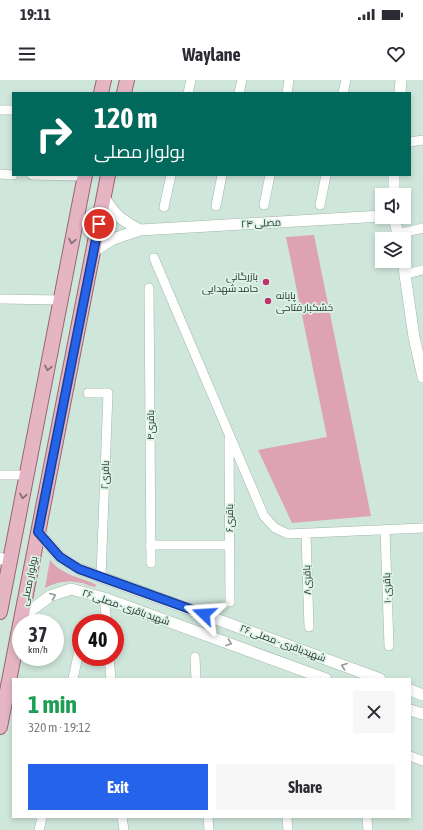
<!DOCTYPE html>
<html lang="en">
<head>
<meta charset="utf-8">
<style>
	body { margin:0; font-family:"Asap Condensed",Cairo,sans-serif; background:#f7f7f7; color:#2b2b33; height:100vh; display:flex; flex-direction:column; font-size:15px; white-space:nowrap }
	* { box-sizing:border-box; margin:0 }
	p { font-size:13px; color:#7c7c81 }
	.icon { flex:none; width:22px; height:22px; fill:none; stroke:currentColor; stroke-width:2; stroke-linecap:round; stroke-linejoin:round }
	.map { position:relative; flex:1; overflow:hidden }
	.sheet { position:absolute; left:12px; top:598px; width:399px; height:140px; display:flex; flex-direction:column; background:#fff; border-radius:0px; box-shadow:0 2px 6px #0003 }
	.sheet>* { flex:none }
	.banner { position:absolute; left:12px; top:12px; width:399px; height:84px; border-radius:0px; box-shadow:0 2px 6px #0003; background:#00695c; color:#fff; overflow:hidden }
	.controls { position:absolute; left:375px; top:108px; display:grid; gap:8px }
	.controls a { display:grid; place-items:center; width:36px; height:36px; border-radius:0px; background:#fff; box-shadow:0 2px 6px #0003; font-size:20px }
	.speed { position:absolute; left:12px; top:534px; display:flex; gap:8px; font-size:20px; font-weight:700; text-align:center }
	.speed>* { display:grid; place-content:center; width:52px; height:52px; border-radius:50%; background:#fff; box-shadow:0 2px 6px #0003; line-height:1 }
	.speed small { font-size:10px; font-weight:400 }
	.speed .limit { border:6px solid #d22; background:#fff; color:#111 }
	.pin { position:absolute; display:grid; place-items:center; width:34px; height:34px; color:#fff; margin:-17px; border:2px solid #fff; border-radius:50%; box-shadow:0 1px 4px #0007 }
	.me { position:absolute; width:44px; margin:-22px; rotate:290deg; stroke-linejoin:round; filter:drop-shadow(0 0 3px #0008) }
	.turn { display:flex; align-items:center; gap:14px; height:84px; padding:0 16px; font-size:18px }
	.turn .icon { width:52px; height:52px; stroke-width:2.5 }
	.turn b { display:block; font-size:28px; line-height:34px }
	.round { display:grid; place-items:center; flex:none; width:42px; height:42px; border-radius:0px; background:#f7f7f7 }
	.overview { display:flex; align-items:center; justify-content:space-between; height:68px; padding:0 16px }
	h1 { font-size:24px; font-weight:700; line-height:30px; color:#1e9e55 }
	.primary-button { display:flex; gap:8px; margin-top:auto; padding:8px 16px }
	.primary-button a { flex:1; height:46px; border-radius:0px; background:#2563eb; color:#fff; font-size:16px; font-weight:700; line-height:46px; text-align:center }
	.primary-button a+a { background:#f7f7f7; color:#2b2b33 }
	.status { display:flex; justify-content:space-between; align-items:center; height:28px; padding:0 20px; background:#fff; direction:ltr }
	.status svg { height:11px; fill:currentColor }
	header { display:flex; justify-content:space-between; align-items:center; height:52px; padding:0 16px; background:#fff; font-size:18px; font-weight:700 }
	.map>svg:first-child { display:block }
</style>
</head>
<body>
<div class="status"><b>19:11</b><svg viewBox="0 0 49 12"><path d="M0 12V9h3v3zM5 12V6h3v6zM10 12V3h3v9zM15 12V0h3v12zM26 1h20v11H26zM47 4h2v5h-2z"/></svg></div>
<header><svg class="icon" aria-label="menu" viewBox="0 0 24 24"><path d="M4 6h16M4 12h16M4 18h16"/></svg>Waylane<svg class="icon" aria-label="heart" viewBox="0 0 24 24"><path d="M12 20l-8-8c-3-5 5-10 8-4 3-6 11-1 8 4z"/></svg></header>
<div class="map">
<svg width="423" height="750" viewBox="0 0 423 750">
	<rect width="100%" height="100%" fill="#cfe6db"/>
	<path fill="#dda2b3" d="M 314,155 L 371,436 L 292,443 L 258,370 L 327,357 L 286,157 Z
		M 50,480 C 61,494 78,497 93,503 L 96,505 L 95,507 C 91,506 87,505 83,503 C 69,500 57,501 45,508 Z"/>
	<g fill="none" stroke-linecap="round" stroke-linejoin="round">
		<g stroke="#a1b7ad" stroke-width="10">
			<path id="minor" d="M 188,13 L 191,0
				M 239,13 L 242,0
				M 287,13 L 289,0
				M 343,13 L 346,0
				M 0,30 L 13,30
				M 410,62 L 423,60
				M 0,94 L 13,95
				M 32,95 L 85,96
				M 264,125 L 270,95
				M 320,125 L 326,95
				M 216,126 L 222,95
				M 164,127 L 171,95
				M 398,154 L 423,148
				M 154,178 L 264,436 L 275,448 L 288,454 L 423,448
				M 406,194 L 423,190
				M 149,208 L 151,483
				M 0,219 L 61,220
				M 88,313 L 108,313 L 101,496
				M 229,359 L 230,522
				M 0,395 L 27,395
				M 385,450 L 389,566
				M 306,454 L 309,547
				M 150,465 L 229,465
				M 104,518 L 107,543
				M 109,577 L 111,599
				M 195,577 L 196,599
				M 73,599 L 81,561
				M 410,676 L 423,681
				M 122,737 L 124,750
				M 208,737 L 209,750
				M 287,737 L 288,750
				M 367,737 L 368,750
				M 39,750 L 42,737"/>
		</g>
		<g stroke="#a1b7ad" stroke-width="12">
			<path id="tertiary" d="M 400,13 L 401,0
				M 394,95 L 394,115
				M 104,117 C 115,135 121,140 140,150
				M 394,137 L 399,159
				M 94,171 L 113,159 L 140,150 L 382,136
				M 403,181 L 414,257 L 423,297
				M 38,452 L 60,477 L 79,489 L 380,599
				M 0,478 L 10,482
				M 21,538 L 50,516 L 71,509 L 104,518 L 326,599
				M 410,610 L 423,615
				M 410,630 L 423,634"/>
		</g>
		<g stroke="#976675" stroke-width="16">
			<path id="primary" d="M 101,13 L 104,0
				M 124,13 L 127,0
				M 0,532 L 85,95
				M 0,647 L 108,95"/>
		</g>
		<use href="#minor" stroke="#fff" stroke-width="9"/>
		<use href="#tertiary" stroke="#fff" stroke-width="11"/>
		<use href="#primary" stroke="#e5b5c4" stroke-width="14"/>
	</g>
	<defs><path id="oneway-chevron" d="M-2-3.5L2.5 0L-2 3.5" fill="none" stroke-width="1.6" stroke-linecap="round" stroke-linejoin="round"/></defs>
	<g stroke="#7d6c71">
		<use href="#oneway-chevron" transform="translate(72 161) rotate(101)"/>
		<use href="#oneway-chevron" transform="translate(48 288) rotate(101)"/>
		<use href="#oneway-chevron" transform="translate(23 416) rotate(101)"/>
	</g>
	<g stroke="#949896">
		<use href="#oneway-chevron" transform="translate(53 516) rotate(-23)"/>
		<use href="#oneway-chevron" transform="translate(229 563) rotate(20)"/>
		<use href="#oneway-chevron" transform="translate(344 586) rotate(-160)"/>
	</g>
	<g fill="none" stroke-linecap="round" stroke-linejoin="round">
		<g stroke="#184099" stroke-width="10">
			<path id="route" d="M 99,144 L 38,452 L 60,477 L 79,489 L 204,534"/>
		</g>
		<use href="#route" stroke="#2563eb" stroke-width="7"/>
	</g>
	<g fill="#be346d" stroke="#dcf3e8" stroke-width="1.5">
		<circle cx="266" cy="202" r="4"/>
		<circle cx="268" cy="221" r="4"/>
	</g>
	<g text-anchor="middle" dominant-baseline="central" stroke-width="3.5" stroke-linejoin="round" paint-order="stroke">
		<g font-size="10" fill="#28312d" stroke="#dcf3e8">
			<text transform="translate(261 143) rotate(-3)">مصلی ۲۴</text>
			<text transform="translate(150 345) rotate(-90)">باقری۴</text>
			<text transform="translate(105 395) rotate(-88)">باقری۲</text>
			<text transform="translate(229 438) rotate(-90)">باقری۶</text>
			<text transform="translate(307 500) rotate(-92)">باقری۸</text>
			<text transform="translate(29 501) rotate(-79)">بولوار مصلی</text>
			<text transform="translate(387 508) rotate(-92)">باقری ۱۰</text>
			<text transform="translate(126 527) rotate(19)">شهید باقری - مصلی ۲۶</text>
			<text transform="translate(283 563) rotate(20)">شهیدباقری - مصلی ۲۶</text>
		</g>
		<g font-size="10" fill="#28312d" stroke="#dcf3e8" text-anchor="end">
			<text x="258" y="196">بازرگانی<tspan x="258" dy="12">حامد شهدایی</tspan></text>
			<text x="276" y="215" text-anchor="start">پایانه<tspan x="276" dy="12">خشکبار فتاحی</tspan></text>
		</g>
	</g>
</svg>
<div class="controls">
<a><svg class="icon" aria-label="sound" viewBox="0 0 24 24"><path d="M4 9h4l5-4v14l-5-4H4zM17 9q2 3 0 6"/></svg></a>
<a><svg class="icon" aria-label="layers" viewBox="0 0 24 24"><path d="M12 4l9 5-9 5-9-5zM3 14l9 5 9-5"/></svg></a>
</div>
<div class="speed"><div>37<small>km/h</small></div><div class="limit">40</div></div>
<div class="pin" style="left:99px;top:144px;background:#d93025"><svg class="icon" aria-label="arrive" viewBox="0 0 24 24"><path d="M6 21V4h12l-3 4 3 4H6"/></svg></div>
<svg class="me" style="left:204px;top:534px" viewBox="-20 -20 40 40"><path d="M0-17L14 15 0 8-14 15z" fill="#2563eb" stroke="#fff" stroke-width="4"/></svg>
<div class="banner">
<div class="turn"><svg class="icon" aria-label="right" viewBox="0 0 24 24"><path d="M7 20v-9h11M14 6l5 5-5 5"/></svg><div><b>120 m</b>بولوار مصلی</div></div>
</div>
<section class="sheet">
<div class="overview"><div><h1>1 min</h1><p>320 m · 19:12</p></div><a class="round"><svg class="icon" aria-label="close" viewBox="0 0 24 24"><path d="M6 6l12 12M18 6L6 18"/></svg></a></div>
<div class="primary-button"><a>Exit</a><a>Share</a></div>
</section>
</div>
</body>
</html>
